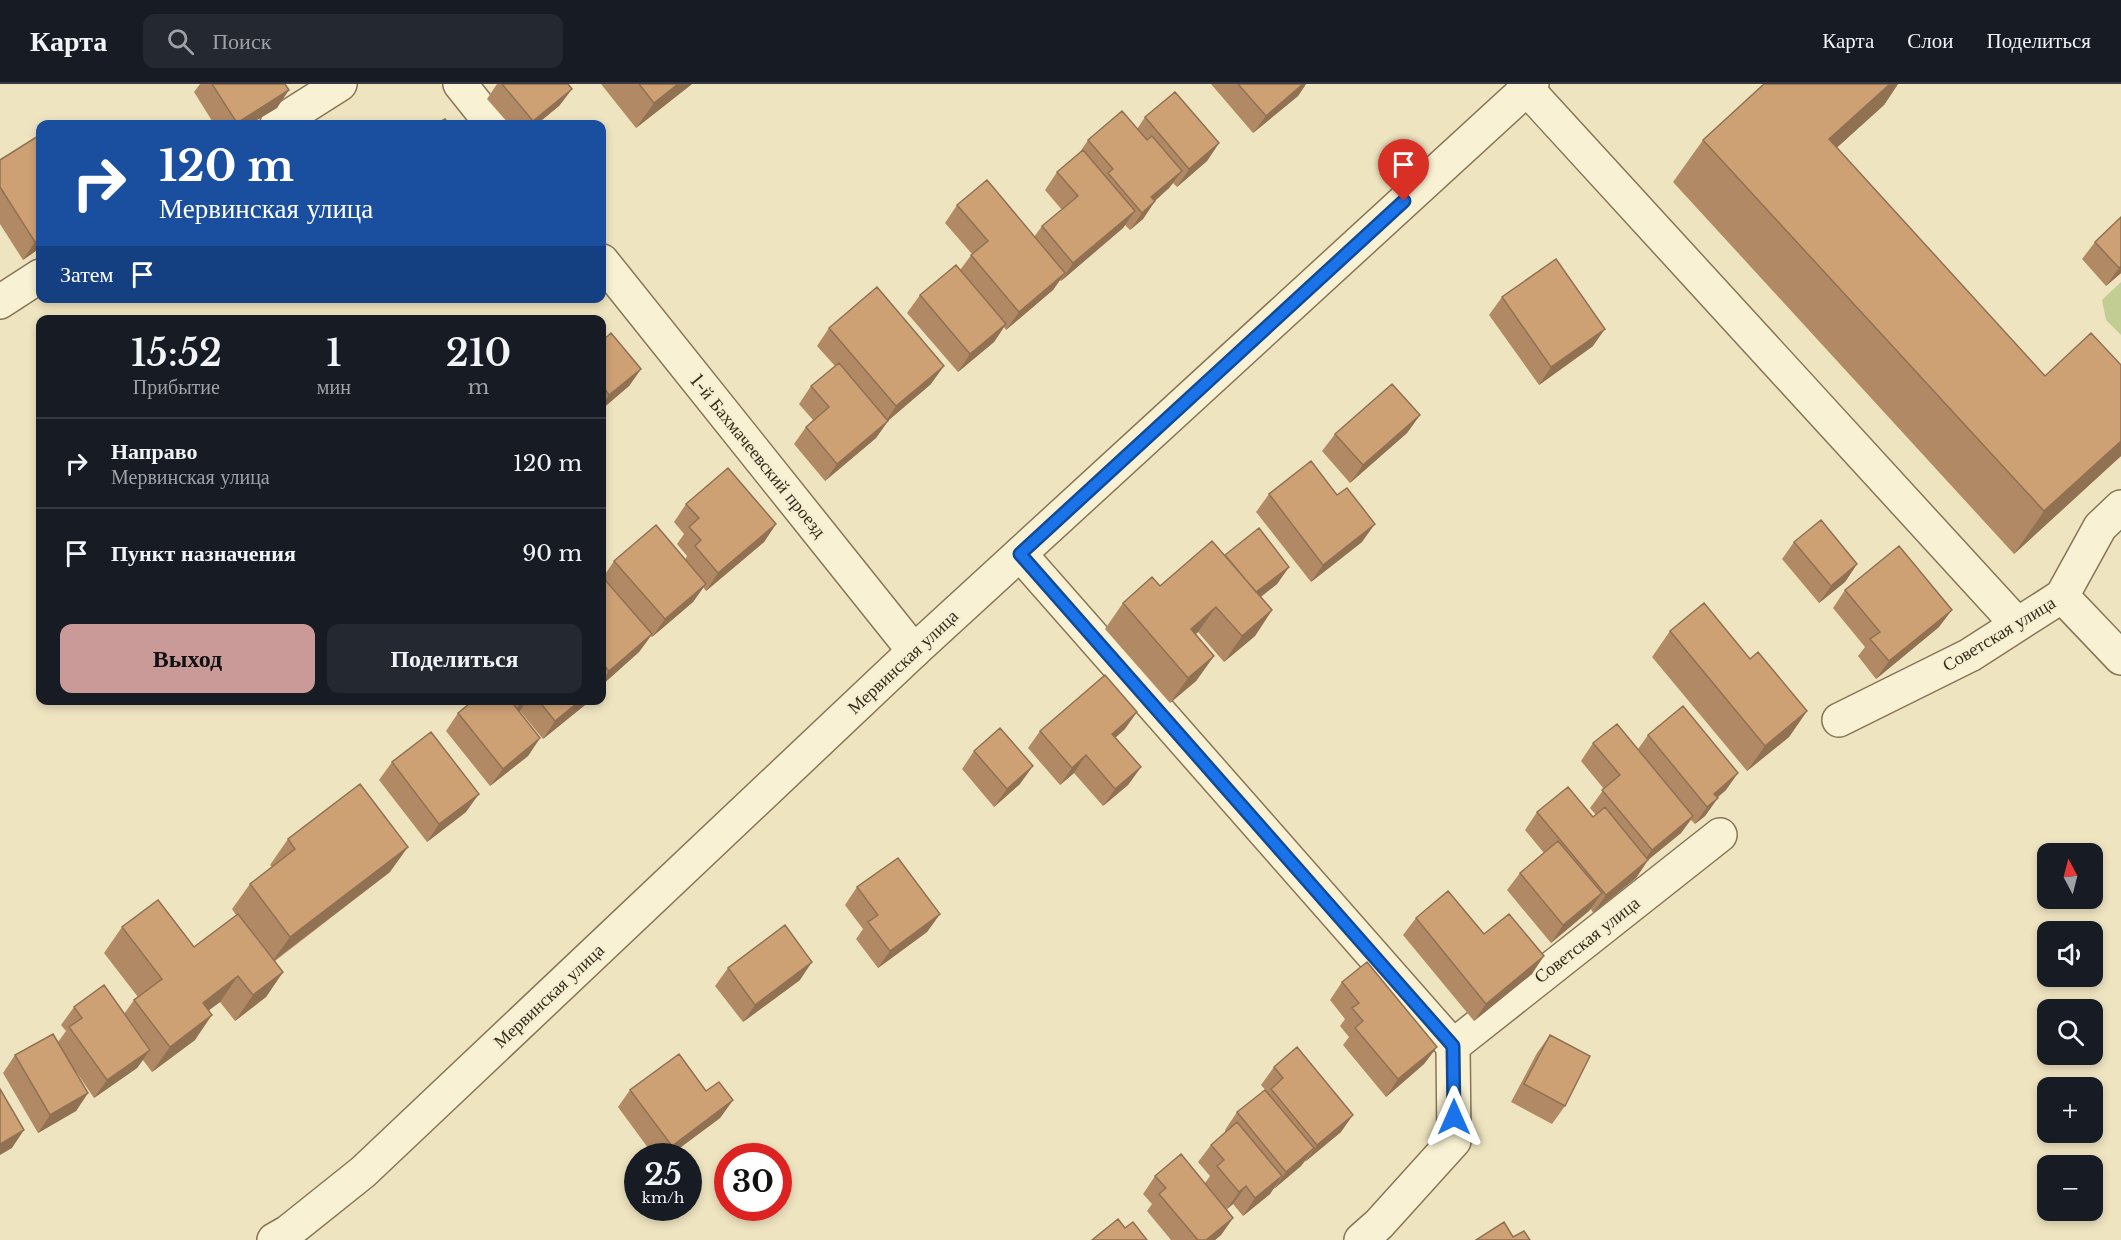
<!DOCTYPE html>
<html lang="ru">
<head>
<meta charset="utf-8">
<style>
	body { margin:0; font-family:"Libre Baskerville",serif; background:#242831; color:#f1f3f6; height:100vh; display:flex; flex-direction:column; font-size:22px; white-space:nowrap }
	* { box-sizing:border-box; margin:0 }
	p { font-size:20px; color:#9ea1a6 }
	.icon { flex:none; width:33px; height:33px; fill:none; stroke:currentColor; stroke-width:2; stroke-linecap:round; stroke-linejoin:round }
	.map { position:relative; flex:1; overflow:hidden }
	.side { position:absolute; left:36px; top:231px; width:570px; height:390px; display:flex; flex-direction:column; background:#171b24; border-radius:12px; box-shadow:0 3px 9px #0003 }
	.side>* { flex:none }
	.top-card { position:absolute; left:36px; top:36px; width:570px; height:183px; border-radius:12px; box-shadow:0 3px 9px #0003; background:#1a4fa0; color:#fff; overflow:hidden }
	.needle { width:39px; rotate:353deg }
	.fabs { position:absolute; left:2037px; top:759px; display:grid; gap:12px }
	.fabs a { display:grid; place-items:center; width:66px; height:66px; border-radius:12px; background:#171b24; box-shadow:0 3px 9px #0003; font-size:30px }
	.speed { position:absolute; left:624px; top:1059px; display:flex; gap:12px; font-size:30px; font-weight:700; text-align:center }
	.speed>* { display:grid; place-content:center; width:78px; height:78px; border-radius:50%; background:#171b24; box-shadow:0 3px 9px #0003; line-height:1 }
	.speed small { font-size:15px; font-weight:400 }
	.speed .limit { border:9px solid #d22; background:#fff; color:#111 }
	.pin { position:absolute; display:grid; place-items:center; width:51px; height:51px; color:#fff; margin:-62px -26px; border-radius:50% 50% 50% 0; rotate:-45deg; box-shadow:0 0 6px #0007 }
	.pin .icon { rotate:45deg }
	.me { position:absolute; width:66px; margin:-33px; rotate:0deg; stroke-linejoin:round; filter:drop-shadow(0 0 4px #0008) }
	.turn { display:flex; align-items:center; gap:21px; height:126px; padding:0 24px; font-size:27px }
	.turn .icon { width:78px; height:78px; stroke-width:2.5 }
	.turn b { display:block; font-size:42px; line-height:51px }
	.then { display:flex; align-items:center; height:57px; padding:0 24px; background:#0003; gap:12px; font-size:22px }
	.eta { display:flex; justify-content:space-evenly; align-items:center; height:102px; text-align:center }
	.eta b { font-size:36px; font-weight:600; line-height:42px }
	.action { display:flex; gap:12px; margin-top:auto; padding:12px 24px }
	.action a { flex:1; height:69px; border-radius:12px; background:#c99a98; color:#111; font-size:24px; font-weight:600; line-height:69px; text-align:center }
	.action a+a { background:#242831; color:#f1f3f6 }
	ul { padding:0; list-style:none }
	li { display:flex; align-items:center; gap:18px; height:90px; padding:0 24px; border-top:2px solid #363941 }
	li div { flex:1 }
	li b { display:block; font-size:22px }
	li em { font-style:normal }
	header { display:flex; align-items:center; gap:36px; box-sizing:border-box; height:84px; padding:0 30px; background:#171b24; border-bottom:2px solid #363941 }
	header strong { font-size:28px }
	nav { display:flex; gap:33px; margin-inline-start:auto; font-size:21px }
	.search { width:420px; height:54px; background:#242831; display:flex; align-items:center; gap:15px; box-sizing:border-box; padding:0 21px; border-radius:12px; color:#9ea1a6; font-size:22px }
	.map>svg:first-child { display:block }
</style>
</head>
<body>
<header>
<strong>Карта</strong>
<div class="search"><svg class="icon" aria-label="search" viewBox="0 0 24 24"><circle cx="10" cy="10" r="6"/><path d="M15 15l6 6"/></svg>Поиск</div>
<nav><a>Карта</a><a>Слои</a><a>Поделиться</a></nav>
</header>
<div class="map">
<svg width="2121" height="1156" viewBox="0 0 2121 1156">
	<rect width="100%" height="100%" fill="#efe4c0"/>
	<path fill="#c2cd94" d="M 2121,198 L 2121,251 L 2106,236 L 2102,216 Z"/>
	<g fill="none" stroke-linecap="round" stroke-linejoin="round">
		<g stroke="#887557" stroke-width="36">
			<path id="minor" d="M 460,0 L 492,40
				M 1527,5 L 2017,540
				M 277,40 L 340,0
				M 602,177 L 914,567
				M 0,218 L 40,192
				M 2121,423 L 2100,443 L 2062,512 L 2121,574
				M 1020,470 L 1453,962 L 1454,1057 L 1379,1140 L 1361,1156
				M 1839,636 L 1970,571 L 2062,512
				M 1453,962 L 1720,751"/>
		</g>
		<g stroke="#887557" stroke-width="36">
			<path id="tertiary" d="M 274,1156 L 288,1148 L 363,1088 L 914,567 L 1532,0"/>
		</g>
		<use href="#minor" stroke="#f9f1d3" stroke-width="33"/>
		<use href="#tertiary" stroke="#f9f1d3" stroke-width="33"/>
	</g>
	<path fill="#b18a65" d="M 200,0 L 285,0 L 277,24 L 250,40 L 214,40 L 194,8 Z
		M 497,0 L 568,0 L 572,5 L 559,22 L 537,40 L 509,40 L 487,15 Z
		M 601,0 L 692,0 L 636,44 Z
		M 1211,0 L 1306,0 L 1298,12 L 1253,49 Z
		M 1764,0 L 1898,0 L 1884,21 L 1836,64 L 2045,292 L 2121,281 L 2121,372 L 2014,470 L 1673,98 L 1703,56 Z
		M 1145,33 L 1219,59 L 1207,77 L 1177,103 L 1173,99 L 1169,104 L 1155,117 L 1143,135 L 1130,146 L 1125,141 L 1123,144 L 1061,197 L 1060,196 L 1053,206 L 1006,246 L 1004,243 L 994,258 L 958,288 L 907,229 L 920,211 L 960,186 L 972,170 L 945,139 L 957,121 L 1034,153 L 1042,142 L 1062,126 L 1045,106 L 1057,88 L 1078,71 L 1088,56 L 1137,45 Z
		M 40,55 L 40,164 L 23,176 L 0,140 L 0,76 Z
		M 2121,133 L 2121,189 L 2106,202 L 2082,175 L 2095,158 Z
		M 1502,213 L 1593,262 L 1539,301 L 1489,231 Z
		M 829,244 L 931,300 L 888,337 L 876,354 L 825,397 L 794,360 L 806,343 L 813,336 L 799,320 L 811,302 L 835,282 L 817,262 Z
		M 602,257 L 641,285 L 629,302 L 602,325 Z
		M 1420,331 L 1407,349 L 1350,399 L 1322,367 L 1335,350 Z
		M 1269,410 L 1362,458 L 1311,498 L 1256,428 Z
		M 686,420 L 776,440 L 764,458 L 706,507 L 703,503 L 693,518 L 652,553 L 651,552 L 639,568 L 602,601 L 602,500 L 605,498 L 602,495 L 614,477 L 685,476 L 687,472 L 677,460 L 684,450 L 674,438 Z
		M 1794,458 L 1857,480 L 1845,498 L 1819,519 L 1782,475 Z
		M 1225,471 L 1289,483 L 1277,500 L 1261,513 L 1272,526 L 1255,552 L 1224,578 L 1198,548 L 1196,550 L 1214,572 L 1196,597 L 1170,619 L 1105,545 L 1123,519 Z
		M 1845,506 L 1939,543 L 1876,595 L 1858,572 L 1865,563 L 1833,524 Z
		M 1670,547 L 1750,575 L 1807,627 L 1789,653 L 1747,687 L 1652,573 Z
		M 474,616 L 588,616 L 585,621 L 543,655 L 520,627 L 519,628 L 540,654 L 528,672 L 490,702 L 446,647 L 458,629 Z
		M 1125,645 L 1115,654 L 1141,683 L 1128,701 L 1103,722 L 1074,689 L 1060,701 L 1028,664 L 1040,647 Z
		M 1648,651 L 1726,706 L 1717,714 L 1705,732 L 1695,740 L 1691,736 L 1681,749 L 1648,776 L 1636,794 L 1593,829 L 1591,825 L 1551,859 L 1507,806 L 1520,789 L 1544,769 L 1525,746 L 1537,728 L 1593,733 L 1596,731 L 1590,724 L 1604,705 L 1581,677 L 1593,659 L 1638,665 Z
		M 974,667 L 1020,700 L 994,723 L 962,685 Z
		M 392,678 L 466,728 L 427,758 L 379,696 Z
		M 288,755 L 390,788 L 275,877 L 283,888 L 266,913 L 235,937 L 220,918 L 209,926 L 195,956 L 152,988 L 143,976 L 137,984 L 94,1014 L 75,986 L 88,1009 L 76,1027 L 38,1049 L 3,989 L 15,971 L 58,958 L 66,947 L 61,941 L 74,923 L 124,930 L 134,916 L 138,913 L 104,869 L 122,843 L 194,863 L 236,831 L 232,825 L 250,800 L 272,783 L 270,781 Z
		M 857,803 L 940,830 L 927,848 L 878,884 L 856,855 L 863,845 L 845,821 Z
		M 1416,834 L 1484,850 L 1532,890 L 1474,937 L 1403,851 Z
		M 728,884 L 800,896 L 743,938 L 715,902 Z
		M 1342,898 L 1437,963 L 1424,980 L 1386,1013 L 1343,961 L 1349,953 L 1340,942 L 1345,935 L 1330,916 Z
		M 1550,951 L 1565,1022 L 1552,1040 L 1511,1018 L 1537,969 Z
		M 1274,983 L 1341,1048 L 1304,1078 L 1301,1082 L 1273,1105 L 1270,1110 L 1243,1132 L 1233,1120 L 1227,1125 L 1233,1134 L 1221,1151 L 1215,1156 L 1171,1156 L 1147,1127 L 1152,1120 L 1143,1110 L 1155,1092 L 1205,1099 L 1210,1092 L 1198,1078 L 1211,1061 L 1226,1048 L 1225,1046 L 1237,1028 L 1268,1010 L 1268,1009 L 1261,1001 Z
		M 630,1006 L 706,1007 L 733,1016 L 720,1034 L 669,1072 L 654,1072 L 618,1023 Z"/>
	<path fill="#907152" d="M 678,0 L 692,0 L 636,44 L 654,19 Z
		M 1303,0 L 1306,0 L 1298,12 L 1253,49 L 1266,32 Z
		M 1890,0 L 1898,0 L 1884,21 L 1799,98 L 1829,55 Z
		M 572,5 L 559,22 L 537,40 L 531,40 L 533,37 Z
		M 289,6 L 277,24 L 250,40 L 236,40 Z
		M 1219,59 L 1207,77 L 1177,103 L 1189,85 Z
		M 1182,87 L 1169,104 L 1142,128 L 1151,113 Z
		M 1155,117 L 1143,135 L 1130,146 L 1142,129 Z
		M 1135,127 L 1123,144 L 1061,197 L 1073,179 Z
		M 40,154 L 40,164 L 23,176 L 35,158 Z
		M 2121,182 L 2121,189 L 2106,202 L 2119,184 Z
		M 1065,189 L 1053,206 L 1006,246 L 1019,228 Z
		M 1006,240 L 994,258 L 958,288 L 970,270 Z
		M 1605,245 L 1593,262 L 1539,301 L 1551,283 Z
		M 944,282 L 931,300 L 884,340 L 896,322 Z
		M 641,285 L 629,302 L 602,325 L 602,322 L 609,311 Z
		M 1420,331 L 1407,349 L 1350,399 L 1363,381 Z
		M 888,337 L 876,354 L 825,397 L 837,380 Z
		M 2121,357 L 2121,372 L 2014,470 L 2044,427 Z
		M 776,440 L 764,458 L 706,507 L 718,489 Z
		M 1375,440 L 1362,458 L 1311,498 L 1323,481 Z
		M 1857,480 L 1845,498 L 1819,519 L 1831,502 Z
		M 1289,483 L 1277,500 L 1242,527 L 1255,509 Z
		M 706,500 L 693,518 L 652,553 L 665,535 Z
		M 1216,523 L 1198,548 L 1173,570 L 1191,545 Z
		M 1272,526 L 1255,552 L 1224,578 L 1242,552 Z
		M 1952,526 L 1939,543 L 1876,595 L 1889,577 Z
		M 652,550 L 639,568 L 602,601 L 602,598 L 609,587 Z
		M 1214,572 L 1196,597 L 1170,619 L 1188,594 Z
		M 523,616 L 527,616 L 520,627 L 508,636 Z
		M 581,616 L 588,616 L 585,621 L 543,655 L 555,637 Z
		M 1807,627 L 1789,653 L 1747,687 L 1765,662 Z
		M 1137,628 L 1125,645 L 1099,668 L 1112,650 Z
		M 540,654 L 528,672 L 490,702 L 503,685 Z
		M 1086,671 L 1074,689 L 1060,701 L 1072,684 Z
		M 1033,682 L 1020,700 L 994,723 L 1007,705 Z
		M 1141,683 L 1128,701 L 1103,722 L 1115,705 Z
		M 1738,689 L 1726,706 L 1707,722 L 1714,710 Z
		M 479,710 L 466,728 L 427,758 L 439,740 Z
		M 1718,714 L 1705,732 L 1695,740 L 1707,723 Z
		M 1693,732 L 1681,749 L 1648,776 L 1636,794 L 1593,829 L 1606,811 L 1639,783 L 1652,766 Z
		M 408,763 L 390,788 L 272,878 L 290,853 Z
		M 1602,809 L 1589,827 L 1551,859 L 1563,841 Z
		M 940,830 L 927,848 L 878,884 L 890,867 Z
		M 1544,872 L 1532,890 L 1474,937 L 1486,920 Z
		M 812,878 L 800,896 L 743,938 L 755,921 Z
		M 283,888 L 266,913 L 235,937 L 253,911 Z
		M 238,892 L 220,918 L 185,944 L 203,919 Z
		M 212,931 L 195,956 L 152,988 L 170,963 Z
		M 1437,963 L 1424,980 L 1386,1013 L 1398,995 Z
		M 150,966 L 137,984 L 94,1014 L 107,996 Z
		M 88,1009 L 76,1027 L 38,1049 L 50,1031 Z
		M 733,1016 L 720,1034 L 669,1072 L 664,1072 L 672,1062 Z
		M 1353,1031 L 1341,1048 L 1305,1078 L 1317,1061 Z
		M 24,1046 L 12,1064 L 0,1071 L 0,1060 Z
		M 1314,1064 L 1301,1082 L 1274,1105 L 1286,1088 Z
		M 1282,1092 L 1270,1110 L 1243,1132 L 1255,1114 Z
		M 1246,1102 L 1233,1120 L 1226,1126 L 1239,1108 Z
		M 1233,1134 L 1221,1151 L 1215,1156 L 1206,1156 Z"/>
	<path fill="#cea175" stroke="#907152" stroke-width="1.5" d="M 212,0 L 285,0 L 289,6 L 237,39 Z
		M 502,0 L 568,0 L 572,5 L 533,37 Z
		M 639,0 L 678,0 L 654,19 Z
		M 1238,0 L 1303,0 L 1266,32 Z
		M 1764,0 L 1890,0 L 1829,55 L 2045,292 L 2091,249 L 2121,281 L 2121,357 L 2044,427 L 1703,56 Z
		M 1175,8 L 1219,59 L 1189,85 L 1145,33 Z
		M 1122,27 L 1147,56 L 1152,52 L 1182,87 L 1151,113 L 1155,117 L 1142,129 L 1108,89 L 1113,85 L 1088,56 Z
		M 445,35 L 449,40 L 436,40 Z
		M 38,52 L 40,55 L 40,154 L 35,158 L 0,103 L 0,76 Z
		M 1083,66 L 1135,127 L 1073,179 L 1042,142 L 1078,112 L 1057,88 Z
		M 987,96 L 1065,189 L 1019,228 L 971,171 L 988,157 L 957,121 Z
		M 2121,133 L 2121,182 L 2119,184 L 2095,158 Z
		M 1556,175 L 1605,245 L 1551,283 L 1502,213 Z
		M 956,181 L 1006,240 L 970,270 L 920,211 Z
		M 877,203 L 944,282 L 896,322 L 829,244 Z
		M 611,249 L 641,285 L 609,311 L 602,301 L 602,257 Z
		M 839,279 L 888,337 L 837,380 L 806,343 L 829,323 L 811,302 Z
		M 1392,300 L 1420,331 L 1363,381 L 1335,350 Z
		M 1311,377 L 1337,411 L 1347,404 L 1375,440 L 1323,481 L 1269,410 Z
		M 728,384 L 776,440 L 718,489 L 695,462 L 701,456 L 689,443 L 699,434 L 686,420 Z
		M 1821,436 L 1857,480 L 1831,502 L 1794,458 Z
		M 656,441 L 706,500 L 665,535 L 614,477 Z
		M 1259,444 L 1289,483 L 1256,508 L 1225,471 Z
		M 1212,457 L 1272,526 L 1242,552 L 1216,523 L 1191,545 L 1214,572 L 1188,594 L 1123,519 L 1152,493 L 1160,502 Z
		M 1899,462 L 1952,526 L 1889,577 L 1870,555 L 1880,548 L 1845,506 Z
		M 606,497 L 652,550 L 609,587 L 602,579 L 602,500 Z
		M 1704,519 L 1750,575 L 1758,568 L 1807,627 L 1765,662 L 1670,547 Z
		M 1105,591 L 1137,628 L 1112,650 L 1141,683 L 1115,705 L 1086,671 L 1072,684 L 1040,647 Z
		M 474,616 L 510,616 L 540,654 L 503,685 L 458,629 Z
		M 538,616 L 581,616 L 555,637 Z
		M 1683,622 L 1738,689 L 1714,710 L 1718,714 L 1707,723 L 1648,651 Z
		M 1617,640 L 1693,732 L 1652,766 L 1602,706 L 1620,691 L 1593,659 Z
		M 1000,644 L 1033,682 L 1007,705 L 974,667 Z
		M 431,648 L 479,710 L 439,740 L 392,678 Z
		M 360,700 L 408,763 L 290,853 L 250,800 L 295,765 L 288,755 Z
		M 1568,703 L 1593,733 L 1605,723 L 1648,776 L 1606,811 L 1537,728 Z
		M 1558,757 L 1602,809 L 1563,841 L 1520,789 Z
		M 898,774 L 940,830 L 890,867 L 868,838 L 878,831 L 857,803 Z
		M 1448,807 L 1484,850 L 1509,830 L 1544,872 L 1486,920 L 1416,834 Z
		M 158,816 L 194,863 L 238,830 L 283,888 L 253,911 L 238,892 L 203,919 L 212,931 L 170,963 L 134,916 L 162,895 L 122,843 Z
		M 785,841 L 812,878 L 755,921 L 728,884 Z
		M 1367,878 L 1437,963 L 1398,995 L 1355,944 L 1363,937 L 1352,924 L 1359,919 L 1342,898 Z
		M 104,901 L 150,966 L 107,996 L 69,943 L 82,934 L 74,923 Z
		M 53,950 L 88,1009 L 50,1031 L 15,971 Z
		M 1550,951 L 1590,972 L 1565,1022 L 1524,1000 Z
		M 1297,963 L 1353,1031 L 1317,1061 L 1271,1005 L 1283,994 L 1274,983 Z
		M 679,970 L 706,1007 L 719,998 L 733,1016 L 672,1062 L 630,1006 Z
		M 0,1005 L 24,1046 L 0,1060 Z
		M 1265,1006 L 1314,1064 L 1286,1088 L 1237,1028 Z
		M 1237,1038 L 1282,1092 L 1255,1114 L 1246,1102 L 1239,1108 L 1217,1082 L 1224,1076 L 1211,1061 Z
		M 1181,1070 L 1233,1134 L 1206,1156 L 1198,1156 L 1159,1110 L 1166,1104 L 1155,1092 Z
		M 1118,1135 L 1125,1144 L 1133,1138 L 1147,1156 L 1092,1156 Z
		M 1504,1138 L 1513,1153 L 1524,1147 L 1530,1156 L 1476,1156 Z"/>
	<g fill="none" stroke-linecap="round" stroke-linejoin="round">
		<g stroke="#114b97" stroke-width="15">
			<path id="route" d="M 1404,117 L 1020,470 L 1453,962 L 1454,1033"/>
		</g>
		<use href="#route" stroke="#1a73e8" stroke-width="10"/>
	</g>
	<g text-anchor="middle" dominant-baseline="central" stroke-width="4.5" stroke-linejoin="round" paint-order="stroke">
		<g font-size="18" fill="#372b1c" stroke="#f6eed0">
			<text transform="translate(758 372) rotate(51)">1-й Бахмачеевский проезд</text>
			<text transform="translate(1999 550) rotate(-31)">Советская улица</text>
			<text transform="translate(903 578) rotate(-43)">Мервинская улица</text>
			<text transform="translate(1587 856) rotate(-38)">Советская улица</text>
			<text transform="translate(549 912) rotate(-43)">Мервинская улица</text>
		</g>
	</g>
</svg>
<div class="fabs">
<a><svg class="needle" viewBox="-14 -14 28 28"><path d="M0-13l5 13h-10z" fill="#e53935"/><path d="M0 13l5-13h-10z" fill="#9ea1a6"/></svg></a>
<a><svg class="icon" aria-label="sound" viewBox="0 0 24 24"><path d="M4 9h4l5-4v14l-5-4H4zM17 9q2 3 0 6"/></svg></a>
<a><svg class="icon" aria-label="search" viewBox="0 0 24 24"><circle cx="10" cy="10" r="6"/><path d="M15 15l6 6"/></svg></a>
<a>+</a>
<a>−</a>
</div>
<div class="speed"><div>25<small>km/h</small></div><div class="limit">30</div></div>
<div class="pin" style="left:1404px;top:117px;background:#d93025"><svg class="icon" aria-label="arrive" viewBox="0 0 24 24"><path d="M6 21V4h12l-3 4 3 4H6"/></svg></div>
<svg class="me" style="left:1454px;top:1033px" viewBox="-20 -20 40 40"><path d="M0-17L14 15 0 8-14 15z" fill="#1a73e8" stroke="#fff" stroke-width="4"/></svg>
<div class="top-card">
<div class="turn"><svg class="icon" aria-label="right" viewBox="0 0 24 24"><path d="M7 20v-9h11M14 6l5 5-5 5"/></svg><div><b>120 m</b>Мервинская улица</div></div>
<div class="then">Затем<svg class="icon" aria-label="arrive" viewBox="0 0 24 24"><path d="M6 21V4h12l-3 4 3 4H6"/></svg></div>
</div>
<section class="side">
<div class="eta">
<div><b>15:52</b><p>Прибытие</p></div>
<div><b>1</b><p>мин</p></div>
<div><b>210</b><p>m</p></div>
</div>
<ul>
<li><svg class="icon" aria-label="right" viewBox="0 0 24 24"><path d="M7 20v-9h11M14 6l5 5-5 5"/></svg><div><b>Направо</b><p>Мервинская улица</p></div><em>120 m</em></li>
<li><svg class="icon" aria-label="arrive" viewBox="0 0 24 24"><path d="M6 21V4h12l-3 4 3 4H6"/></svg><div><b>Пункт назначения</b></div><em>90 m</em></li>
</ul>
<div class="action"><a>Выход</a><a>Поделиться</a></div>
</section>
</div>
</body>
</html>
